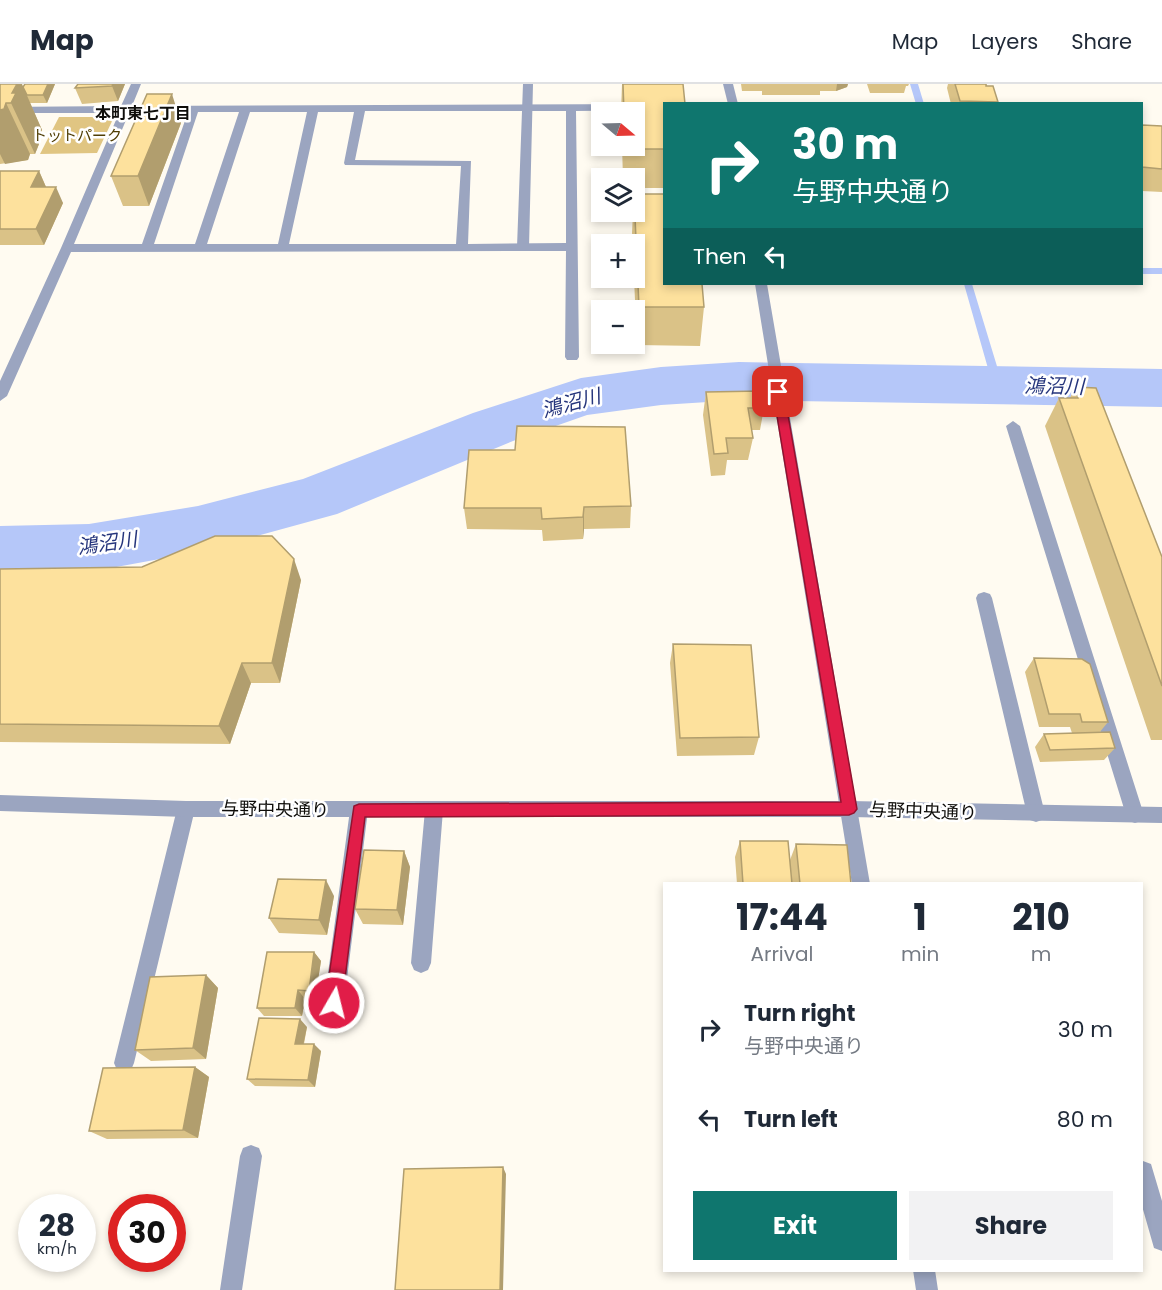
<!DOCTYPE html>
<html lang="en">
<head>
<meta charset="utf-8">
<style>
	body { margin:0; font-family:Poppins,"Noto Sans JP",sans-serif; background:#f2f2f3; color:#1f2937; height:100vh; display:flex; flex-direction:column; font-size:22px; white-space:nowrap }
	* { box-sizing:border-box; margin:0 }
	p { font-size:20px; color:#747a83 }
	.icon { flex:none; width:33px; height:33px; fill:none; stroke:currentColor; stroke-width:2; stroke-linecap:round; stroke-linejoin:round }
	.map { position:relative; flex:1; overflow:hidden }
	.panel { position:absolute; left:663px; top:798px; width:480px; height:390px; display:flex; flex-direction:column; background:#fff; border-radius:0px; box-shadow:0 3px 9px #0003 }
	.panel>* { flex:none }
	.top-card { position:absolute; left:663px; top:18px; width:480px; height:183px; border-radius:0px; box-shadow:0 3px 9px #0003; background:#0f766e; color:#fff; overflow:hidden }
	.needle { width:39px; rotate:109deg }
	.tools { position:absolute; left:591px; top:18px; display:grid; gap:12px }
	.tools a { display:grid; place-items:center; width:54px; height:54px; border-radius:0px; background:#fff; box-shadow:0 3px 9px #0003; font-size:30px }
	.speed { position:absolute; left:18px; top:1110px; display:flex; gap:12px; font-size:30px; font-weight:700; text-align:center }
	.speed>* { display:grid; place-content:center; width:78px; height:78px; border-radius:50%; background:#fff; box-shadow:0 3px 9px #0003; line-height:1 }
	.speed small { font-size:15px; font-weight:400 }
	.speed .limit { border:9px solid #d22; background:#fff; color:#111 }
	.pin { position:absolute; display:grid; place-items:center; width:51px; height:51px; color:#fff; margin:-26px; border-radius:12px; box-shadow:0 3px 9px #0006 }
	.me { position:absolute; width:66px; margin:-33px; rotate:8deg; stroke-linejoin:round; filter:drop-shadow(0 0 4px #0008) }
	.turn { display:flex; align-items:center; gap:21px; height:126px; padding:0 30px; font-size:27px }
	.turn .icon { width:78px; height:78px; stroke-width:2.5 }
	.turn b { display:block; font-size:42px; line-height:51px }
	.then { display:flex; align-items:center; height:57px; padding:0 30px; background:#0003; gap:12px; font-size:22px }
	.eta { display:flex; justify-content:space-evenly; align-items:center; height:102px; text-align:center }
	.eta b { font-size:36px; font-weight:700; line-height:42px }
	.button { display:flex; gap:12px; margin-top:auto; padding:12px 30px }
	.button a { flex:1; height:69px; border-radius:0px; background:#0f766e; color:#fff; font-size:24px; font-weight:700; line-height:69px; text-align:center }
	.button a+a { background:#f2f2f3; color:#1f2937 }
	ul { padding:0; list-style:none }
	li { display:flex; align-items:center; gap:18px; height:90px; padding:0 30px }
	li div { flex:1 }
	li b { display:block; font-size:22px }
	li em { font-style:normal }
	header { display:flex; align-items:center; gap:36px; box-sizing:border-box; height:84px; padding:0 30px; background:#fff; border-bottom:2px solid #e0e1e3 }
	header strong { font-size:28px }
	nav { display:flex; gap:33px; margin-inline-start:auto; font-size:21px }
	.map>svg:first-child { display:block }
</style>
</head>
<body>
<header>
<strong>Map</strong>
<nav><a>Map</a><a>Layers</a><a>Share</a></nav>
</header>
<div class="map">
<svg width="1162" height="1206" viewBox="0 0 1162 1206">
	<rect width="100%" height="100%" fill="#fffbf1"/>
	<path fill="#e0c582" d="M 59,33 L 114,33 L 97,69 L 40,70 Z"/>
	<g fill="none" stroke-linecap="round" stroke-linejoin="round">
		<path fill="#b5c7f9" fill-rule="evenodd" d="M 910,0 L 918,0 L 924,20 L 916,20 Z
			M 1142,184 L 1162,184 L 1162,190 L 1142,190 Z
			M 964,200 L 972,200 L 1003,302 L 1001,304 L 995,304 L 993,302 Z"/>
		<path fill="#b5c7f9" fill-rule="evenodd" d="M 739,278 L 1162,285 L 1162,323 L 739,316 L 661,321 L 587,331 L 513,357 L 337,430 L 198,468 L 89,488 L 0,490 L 0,442 L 89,440 L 198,422 L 303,395 L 473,329 L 581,294 L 661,283 Z"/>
		<path fill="#9ba5c0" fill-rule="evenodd" d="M 523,0 L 533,0 L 529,163 L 523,167 L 517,163 Z
			M 1013,337 L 1020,342 L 1144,731 L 1141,737 L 1135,739 L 1129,737 L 1126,731 L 1006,342 Z
			M 984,508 L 990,510 L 992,514 L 1045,730 L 1042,736 L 1036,738 L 1030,736 L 1027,730 L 976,514 L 978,510 Z"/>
		<path fill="#9ba5c0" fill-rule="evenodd" d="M 131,0 L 141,0 L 132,22 L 664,20 L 664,26 L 576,27 L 579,273 L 577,276 L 567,276 L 565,273 L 566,167 L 71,168 L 7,312 L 0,317 L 0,297 L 61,164 L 119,29 L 0,29 L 0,23 L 121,22 ZM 365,27 L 566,27 L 566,159 L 468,160 L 471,77 L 355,76 ZM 188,28 L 142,160 L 74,160 L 129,29 ZM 198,28 L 239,28 L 195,160 L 154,160 ZM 250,28 L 307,28 L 278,160 L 207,160 ZM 318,28 L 354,28 L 344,79 L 345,81 L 461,82 L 456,160 L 289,160 Z
			M 723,0 L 733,0 L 738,20 L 728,20 Z
			M 755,200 L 767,200 L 870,800 L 852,800 Z
			M 186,717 L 192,719 L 195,725 L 134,979 L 131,986 L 124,989 L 117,986 L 114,979 L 177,725 L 180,719 Z
			M 359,718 L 365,720 L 368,726 L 344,919 L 341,926 L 334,929 L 327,926 L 324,919 L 350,726 L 353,720 Z
			M 434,718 L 440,720 L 443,726 L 431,879 L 428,886 L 421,889 L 414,886 L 411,879 L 425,726 L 428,720 Z
			M 251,1061 L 259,1064 L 262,1072 L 242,1206 L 220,1206 L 240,1072 L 243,1064 Z
			M 1143,1077 L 1151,1080 L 1162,1117 L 1162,1167 L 1154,1164 L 1142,1122 Z
			M 913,1186 L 935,1186 L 938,1206 L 916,1206 Z"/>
		<path fill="#9ba5c0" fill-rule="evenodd" d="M 0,711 L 186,717 L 849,717 L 1162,723 L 1162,739 L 849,733 L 186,733 L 0,727 Z"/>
	</g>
	<path fill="#dac287" d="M 0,0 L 23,3 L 25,0 L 55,0 L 47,19 L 30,19 L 42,46 L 37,56 L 39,60 L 35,70 L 30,70 L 28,76 L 0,80 Z
		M 78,0 L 125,0 L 118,17 L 82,20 L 75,4 Z
		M 622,0 L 683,0 L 664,20 L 664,104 L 634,104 L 634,94 L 623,94 L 622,62 L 634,62 L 634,28 L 621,28 Z
		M 741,0 L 848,0 L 847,3 L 836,7 L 820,7 L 820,11 L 762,11 L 762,7 L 742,7 Z
		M 867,0 L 909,0 L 908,2 L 906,2 L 904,9 L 870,9 Z
		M 948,0 L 986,0 L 998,18 L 998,20 L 951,20 L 947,4 Z
		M 181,39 L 149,122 L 123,122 L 111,92 Z
		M 1142,41 L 1162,42 L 1162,108 L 1142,107 Z
		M 0,87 L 39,87 L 46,103 L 63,119 L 44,161 L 0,161 Z
		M 633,128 L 634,128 L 704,223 L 700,262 L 637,261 L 634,194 L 634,160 L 633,160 L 632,149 Z
		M 1075,303 L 1162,473 L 1162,656 L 1151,656 L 1045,342 L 1059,314 L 1070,314 Z
		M 706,308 L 764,324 L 760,346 L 751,346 L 753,354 L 748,376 L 727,376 L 725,391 L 711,392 L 703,331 Z
		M 631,422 L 630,444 L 584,445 L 583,455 L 543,457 L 542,446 L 467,445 L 464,424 Z
		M 0,485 L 301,496 L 280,599 L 251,599 L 230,660 L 0,658 Z
		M 673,560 L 759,653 L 754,671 L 677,672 L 670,579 Z
		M 1034,574 L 1108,638 L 1099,649 L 1115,664 L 1104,676 L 1040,678 L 1035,663 L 1044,650 L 1072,649 L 1070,643 L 1039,643 L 1025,588 Z
		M 740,757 L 790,776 L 796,760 L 851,800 L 737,800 L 735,773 Z
		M 404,767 L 410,783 L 403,841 L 363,840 L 355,825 Z
		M 334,812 L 327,851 L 279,849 L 269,834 Z
		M 314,868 L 321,877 L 315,915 L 305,915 L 302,932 L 264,932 L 257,924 Z
		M 206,891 L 218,904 L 206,975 L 151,977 L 135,966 Z
		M 307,943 L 304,960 L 321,967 L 315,1003 L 255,1002 L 247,995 Z
		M 195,983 L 209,993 L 198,1054 L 107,1055 L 89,1047 Z"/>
	<path fill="#b19e6e" d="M 17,0 L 22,0 L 42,46 L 37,56 L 39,60 L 35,70 L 11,19 L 12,9 Z
		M 48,0 L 55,0 L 47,19 L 43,11 Z
		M 113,0 L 125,0 L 118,17 L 112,2 Z
		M 837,0 L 848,0 L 847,3 L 836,7 Z
		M 172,10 L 181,39 L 149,122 L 138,92 Z
		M 6,19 L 30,70 L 28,76 L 5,80 L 0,70 L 0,26 Z
		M 39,87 L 46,103 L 31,103 Z
		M 56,103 L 63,119 L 44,161 L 36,145 Z
		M 584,423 L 584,445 L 583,455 L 583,433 Z
		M 294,475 L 301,496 L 280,599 L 272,579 Z
		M 242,579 L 251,599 L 230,660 L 219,642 Z
		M 404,767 L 410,783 L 403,841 L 397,826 Z
		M 326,796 L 334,812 L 327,851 L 319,836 Z
		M 314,868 L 321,877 L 315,915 L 309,907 Z
		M 206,891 L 218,904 L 206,975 L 193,964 Z
		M 298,906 L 305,915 L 302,932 L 295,924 Z
		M 300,935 L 307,943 L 302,967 L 295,960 Z
		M 314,960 L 321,967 L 315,1003 L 308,996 Z
		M 195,983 L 209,993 L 198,1054 L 183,1046 Z
		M 503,1083 L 506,1090 L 503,1206 L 500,1206 Z"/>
	<path fill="#fde19d" stroke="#b19e6e" stroke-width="1.5" d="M 0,0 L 17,0 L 12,9 L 16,9 L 11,19 L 6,19 L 4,25 L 0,26 Z
		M 25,0 L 48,0 L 43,11 L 27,11 L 23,3 Z
		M 78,0 L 113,0 L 112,2 L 75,4 Z
		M 623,0 L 683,0 L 685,20 L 664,20 L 664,65 L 625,65 L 625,62 L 634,62 L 634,28 L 624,28 Z
		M 955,0 L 986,0 L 986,2 L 993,2 L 998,18 L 960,17 Z
		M 147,10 L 172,10 L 138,92 L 111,92 Z
		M 1142,41 L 1162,42 L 1162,85 L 1142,83 Z
		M 0,87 L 39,87 L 31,103 L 56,103 L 36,145 L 0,145 Z
		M 634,110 L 664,110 L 664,200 L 702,200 L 704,223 L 639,223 Z
		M 1075,303 L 1096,304 L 1162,473 L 1162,602 L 1059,314 L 1078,314 Z
		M 761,307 L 764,324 L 748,324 L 753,354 L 726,354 L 728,369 L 714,370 L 706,308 Z
		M 517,342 L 625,343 L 631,422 L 584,423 L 583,433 L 542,435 L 541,424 L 464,424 L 469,366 L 515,366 Z
		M 215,452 L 272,452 L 294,475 L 272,579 L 242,579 L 219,642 L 0,640 L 0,485 L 142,483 Z
		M 673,560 L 751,561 L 759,653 L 680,654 Z
		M 1034,574 L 1082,575 L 1090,580 L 1108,638 L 1082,638 L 1080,630 L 1049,630 Z
		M 1110,648 L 1115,664 L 1050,666 L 1044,650 Z
		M 740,757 L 788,757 L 792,800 L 743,800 Z
		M 796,760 L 847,761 L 851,800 L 800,800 Z
		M 364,766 L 404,767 L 397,826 L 355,825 Z
		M 278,795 L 326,796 L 319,836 L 269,834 Z
		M 267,868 L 314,868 L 309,907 L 298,906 L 295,924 L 257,924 Z
		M 206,891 L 193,964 L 135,966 L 150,893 Z
		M 259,934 L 300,935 L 295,960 L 314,960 L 308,996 L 247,995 Z
		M 195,983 L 183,1046 L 89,1047 L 103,984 Z
		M 503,1083 L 500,1206 L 395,1206 L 404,1085 Z"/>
	<path fill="#e11d48" stroke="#92132f" stroke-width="1.5" d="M 778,305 L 784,308 L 857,725 L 854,729 L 849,731 L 365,733 L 342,919 L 339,925 L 334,927 L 328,925 L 325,919 L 354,722 L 359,720 L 841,718 L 773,308 Z"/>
	<g text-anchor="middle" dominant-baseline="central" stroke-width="5" stroke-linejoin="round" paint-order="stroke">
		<g font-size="15" fill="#503e05" stroke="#fff">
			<text x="77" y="51">トットパーク</text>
		</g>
		<g font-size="16" font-weight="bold" fill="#0e0d0a" stroke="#fff">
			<text x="143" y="29">本町東七丁目</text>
		</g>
		<g font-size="18" fill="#0e0d0a" stroke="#fff">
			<text transform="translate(275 725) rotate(1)">与野中央通り</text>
			<text transform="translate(923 727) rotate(2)">与野中央通り</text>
		</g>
		<g font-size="20" font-style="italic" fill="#25357c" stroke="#fff">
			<text transform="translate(1054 302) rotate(1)">鴻沼川</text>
			<text transform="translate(571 319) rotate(-15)">鴻沼川</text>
			<text transform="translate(107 459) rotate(-8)">鴻沼川</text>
		</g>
	</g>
</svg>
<div class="tools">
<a><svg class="needle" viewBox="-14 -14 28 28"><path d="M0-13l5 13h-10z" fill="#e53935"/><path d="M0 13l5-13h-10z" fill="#747a83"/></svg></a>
<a><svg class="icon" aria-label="layers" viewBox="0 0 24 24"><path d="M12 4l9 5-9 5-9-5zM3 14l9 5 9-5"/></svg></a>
<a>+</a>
<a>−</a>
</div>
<div class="speed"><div>28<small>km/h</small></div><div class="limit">30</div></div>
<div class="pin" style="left:778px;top:308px;background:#d93025"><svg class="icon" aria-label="arrive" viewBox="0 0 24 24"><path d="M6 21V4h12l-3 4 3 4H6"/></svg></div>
<svg class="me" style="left:334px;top:919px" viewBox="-20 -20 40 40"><circle r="17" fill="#e11d48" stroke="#fff" stroke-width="3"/><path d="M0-11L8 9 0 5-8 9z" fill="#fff"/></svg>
<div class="top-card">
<div class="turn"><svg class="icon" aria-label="right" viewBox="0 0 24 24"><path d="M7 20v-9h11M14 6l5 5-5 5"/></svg><div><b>30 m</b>与野中央通り</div></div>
<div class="then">Then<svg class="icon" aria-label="left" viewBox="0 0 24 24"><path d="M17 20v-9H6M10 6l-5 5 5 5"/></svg></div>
</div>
<section class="panel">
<div class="eta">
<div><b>17:44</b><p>Arrival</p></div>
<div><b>1</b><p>min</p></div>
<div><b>210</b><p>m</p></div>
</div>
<ul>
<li><svg class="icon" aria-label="right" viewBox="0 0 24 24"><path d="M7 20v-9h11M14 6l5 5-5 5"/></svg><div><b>Turn right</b><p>与野中央通り</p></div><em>30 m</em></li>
<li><svg class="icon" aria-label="left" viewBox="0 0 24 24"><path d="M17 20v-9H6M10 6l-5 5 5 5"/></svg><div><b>Turn left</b></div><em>80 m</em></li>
</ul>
<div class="button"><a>Exit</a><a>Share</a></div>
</section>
</div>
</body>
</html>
